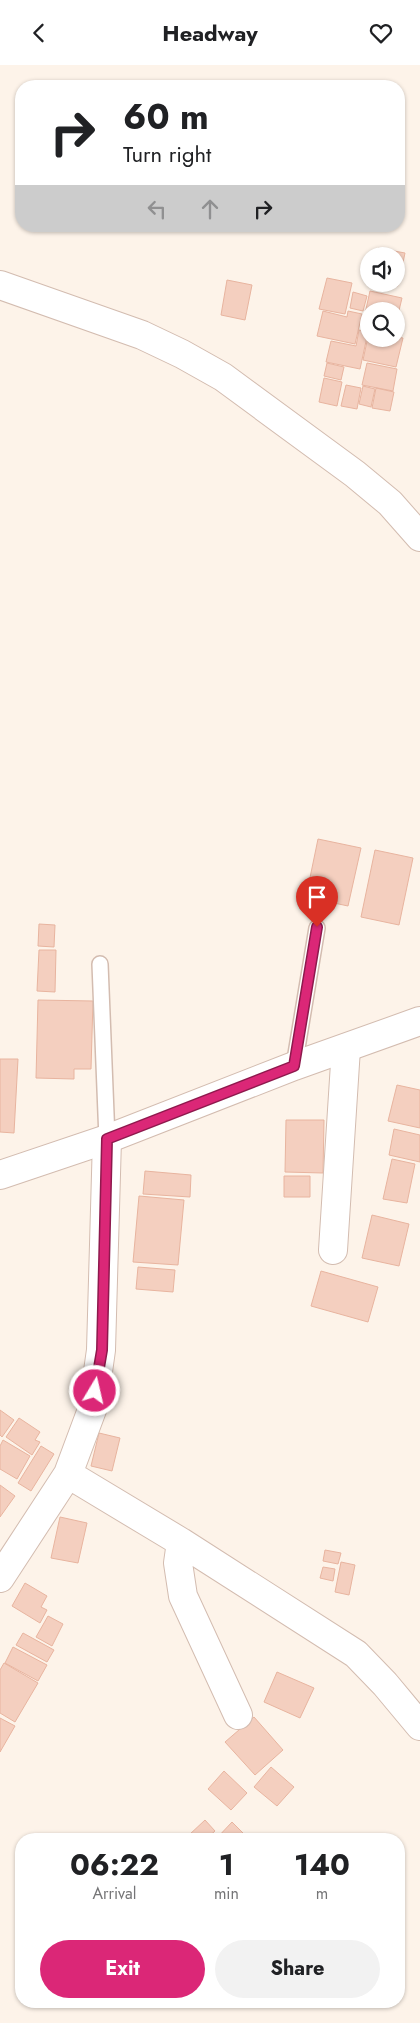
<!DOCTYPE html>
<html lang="en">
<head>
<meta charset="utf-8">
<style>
	body { margin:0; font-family:Jost,sans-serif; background:#f2f2f2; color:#202124; height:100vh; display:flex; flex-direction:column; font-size:19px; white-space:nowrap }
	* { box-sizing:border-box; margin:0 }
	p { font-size:16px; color:#757577 }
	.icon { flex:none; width:28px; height:28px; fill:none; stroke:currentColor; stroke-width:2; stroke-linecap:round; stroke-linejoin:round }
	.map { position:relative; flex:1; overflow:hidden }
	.details { position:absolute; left:15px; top:1768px; width:390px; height:175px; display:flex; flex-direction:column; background:#fff; border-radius:20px; box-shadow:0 1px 4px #0004 }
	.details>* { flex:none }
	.hud { position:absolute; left:15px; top:15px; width:390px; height:152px; border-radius:20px; box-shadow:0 1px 4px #0004; background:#fff; color:#202124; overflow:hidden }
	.fabs { position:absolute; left:360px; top:182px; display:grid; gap:10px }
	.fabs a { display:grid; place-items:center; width:45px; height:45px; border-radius:50%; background:#fff; box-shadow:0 1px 4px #0004; font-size:25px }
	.pin { position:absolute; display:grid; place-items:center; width:42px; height:42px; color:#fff; margin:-51px -21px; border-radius:50% 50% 50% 0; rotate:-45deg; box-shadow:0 0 5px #0007 }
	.pin .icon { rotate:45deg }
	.me { position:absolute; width:55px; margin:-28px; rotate:9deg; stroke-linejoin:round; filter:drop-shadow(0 0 4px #0008) }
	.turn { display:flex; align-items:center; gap:18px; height:105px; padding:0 25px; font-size:22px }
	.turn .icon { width:65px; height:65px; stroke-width:2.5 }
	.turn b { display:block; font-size:35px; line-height:42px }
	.lanes { display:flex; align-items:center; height:48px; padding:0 25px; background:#0003; justify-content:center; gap:25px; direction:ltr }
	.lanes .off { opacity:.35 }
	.eta { display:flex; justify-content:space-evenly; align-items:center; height:85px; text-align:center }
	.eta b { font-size:30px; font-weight:700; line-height:35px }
	.action { display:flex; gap:10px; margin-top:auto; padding:10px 25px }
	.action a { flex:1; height:58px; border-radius:30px; background:#db2777; color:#fff; font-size:20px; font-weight:700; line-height:58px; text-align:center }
	.action a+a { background:#f2f2f2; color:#202124 }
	header { display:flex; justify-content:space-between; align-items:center; height:65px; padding:0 25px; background:#fff; font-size:22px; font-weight:700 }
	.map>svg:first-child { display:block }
</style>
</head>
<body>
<header><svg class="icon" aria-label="back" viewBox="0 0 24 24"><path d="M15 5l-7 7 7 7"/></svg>Headway<svg class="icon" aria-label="heart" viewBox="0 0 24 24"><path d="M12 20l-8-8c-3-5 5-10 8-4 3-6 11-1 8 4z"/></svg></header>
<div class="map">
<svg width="420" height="1958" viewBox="0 0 420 1958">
	<rect width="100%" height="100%" fill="#fdf3e9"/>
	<path fill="#f4cfbf" stroke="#e8b49f" d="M 378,183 L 405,188 L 398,221 L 383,219 L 396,219 L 396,191 L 376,191 Z
		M 327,213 L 352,218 L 345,249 L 319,244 Z
		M 227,215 L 252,220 L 245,255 L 221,250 Z
		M 370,226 L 402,233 L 396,258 L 396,246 L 369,246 L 369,264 L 362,262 Z
		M 353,227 L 367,231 L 363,246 L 350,243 Z
		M 323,246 L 347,252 L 348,246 L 362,249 L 355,279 L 317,271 Z
		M 359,265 L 368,267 L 360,304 L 326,297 L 331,276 L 356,281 Z
		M 369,267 L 369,274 L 396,274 L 396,272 L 403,273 L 396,302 L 363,295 Z
		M 327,298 L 344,302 L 341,315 L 324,311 Z
		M 367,298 L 397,304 L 393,326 L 362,320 Z
		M 324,313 L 342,317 L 337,341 L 319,337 Z
		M 346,320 L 361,323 L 357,344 L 341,341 Z
		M 363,321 L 375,324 L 371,342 L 359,339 Z
		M 376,323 L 394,327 L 390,346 L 372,343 Z
		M 318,774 L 361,783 L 348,841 L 306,832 Z
		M 375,785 L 413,793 L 399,860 L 361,852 Z
		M 39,859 L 55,860 L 54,882 L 38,881 Z
		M 39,885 L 56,885 L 55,927 L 37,926 Z
		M 38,935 L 93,936 L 91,1004 L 74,1004 L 74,1014 L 36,1013 Z
		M 0,994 L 18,994 L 14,1068 L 0,1067 Z
		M 397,1020 L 420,1025 L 420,1063 L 388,1056 Z
		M 286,1055 L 324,1055 L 323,1108 L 285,1107 Z
		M 394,1064 L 420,1070 L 420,1097 L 389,1090 Z
		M 392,1094 L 415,1099 L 407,1138 L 383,1134 Z
		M 145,1106 L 191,1110 L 190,1132 L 143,1129 Z
		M 284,1111 L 310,1111 L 310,1132 L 284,1132 Z
		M 139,1131 L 184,1135 L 178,1200 L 133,1197 Z
		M 372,1150 L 409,1159 L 399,1201 L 362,1193 Z
		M 138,1202 L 175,1205 L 173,1227 L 136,1224 Z
		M 321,1206 L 378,1222 L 368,1257 L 311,1241 Z
		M 0,1345 L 14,1355 L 2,1372 L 0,1370 Z
		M 19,1353 L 40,1367 L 35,1375 L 40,1377 L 32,1390 L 6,1372 Z
		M 99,1368 L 120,1373 L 112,1406 L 91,1401 Z
		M 3,1375 L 30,1391 L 17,1414 L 0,1404 L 0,1381 Z
		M 41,1381 L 54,1389 L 31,1426 L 18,1418 Z
		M 0,1420 L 15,1431 L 0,1452 Z
		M 60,1452 L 87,1458 L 78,1498 L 51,1493 Z
		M 325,1485 L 341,1488 L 338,1499 L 323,1496 Z
		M 341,1497 L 355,1500 L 349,1530 L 335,1527 Z
		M 323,1502 L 335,1504 L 333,1516 L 320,1513 Z
		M 25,1518 L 47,1531 L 41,1542 L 47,1545 L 40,1558 L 12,1541 Z
		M 48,1551 L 63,1559 L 52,1581 L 36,1572 Z
		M 23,1568 L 54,1585 L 47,1597 L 16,1580 Z
		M 13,1582 L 47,1600 L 38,1616 L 5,1598 Z
		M 4,1598 L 38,1618 L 15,1657 L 0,1648 L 0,1605 Z
		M 277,1607 L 314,1623 L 300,1653 L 264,1637 Z
		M 254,1652 L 283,1685 L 255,1710 L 225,1677 Z
		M 0,1653 L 15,1661 L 0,1687 Z
		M 271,1702 L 294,1722 L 277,1741 L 254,1722 Z
		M 224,1706 L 247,1728 L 231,1745 L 208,1724 Z
		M 205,1755 L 215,1766 L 206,1774 L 193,1774 L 189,1770 Z
		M 232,1757 L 249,1774 L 216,1774 Z"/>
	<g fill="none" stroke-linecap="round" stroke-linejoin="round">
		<g stroke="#d3bcb0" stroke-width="18">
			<path id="service" d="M 100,899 L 107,1074
				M 294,1001 L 317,863"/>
		</g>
		<g stroke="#d3bcb0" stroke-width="30">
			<path id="minor" d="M 107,1074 L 101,1285 L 93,1342 L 68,1409 L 181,1477 L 356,1589 L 385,1619 L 420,1661
				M 333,1185 L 346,983
				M 181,1477 L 178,1498 L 183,1531 L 238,1650
				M 0,1513 L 68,1409"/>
		</g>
		<g stroke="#d3bcb0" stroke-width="30">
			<path id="tertiary" d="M 0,220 L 142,270 L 182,289 L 223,312 L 355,409 L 390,438 L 420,472
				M 0,1110 L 107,1074 L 294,1001 L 420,956"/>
		</g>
		<use href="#service" stroke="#fff" stroke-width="15"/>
		<use href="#minor" stroke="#fff" stroke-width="28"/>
		<use href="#tertiary" stroke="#fff" stroke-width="28"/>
	</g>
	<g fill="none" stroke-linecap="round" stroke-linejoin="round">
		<g stroke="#8e194d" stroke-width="12">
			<path id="route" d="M 95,1326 L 102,1285 L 107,1074 L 294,1001 L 317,862"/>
		</g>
		<use href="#route" stroke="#db2777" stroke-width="9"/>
	</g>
</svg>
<div class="fabs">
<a><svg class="icon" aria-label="sound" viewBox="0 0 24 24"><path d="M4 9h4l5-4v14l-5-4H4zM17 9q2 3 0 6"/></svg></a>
<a><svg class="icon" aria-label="search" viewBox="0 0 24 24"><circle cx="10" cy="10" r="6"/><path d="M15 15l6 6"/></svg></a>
</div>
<div class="pin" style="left:317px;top:862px;background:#d93025"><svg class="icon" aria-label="arrive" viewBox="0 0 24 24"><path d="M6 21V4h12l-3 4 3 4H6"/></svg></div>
<svg class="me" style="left:95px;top:1326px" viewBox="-20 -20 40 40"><circle r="17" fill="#db2777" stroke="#fff" stroke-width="3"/><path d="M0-11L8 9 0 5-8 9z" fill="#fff"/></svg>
<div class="hud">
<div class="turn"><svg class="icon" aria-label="right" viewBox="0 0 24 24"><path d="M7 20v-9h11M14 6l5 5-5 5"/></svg><div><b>60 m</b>Turn right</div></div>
<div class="lanes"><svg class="icon off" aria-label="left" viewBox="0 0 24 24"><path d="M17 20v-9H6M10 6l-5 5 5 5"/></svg><svg class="icon off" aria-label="ahead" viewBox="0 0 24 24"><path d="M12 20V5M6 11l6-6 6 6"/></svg><svg class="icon" aria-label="right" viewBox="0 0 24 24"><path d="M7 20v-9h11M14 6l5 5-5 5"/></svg></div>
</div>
<section class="details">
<div class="eta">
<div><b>06:22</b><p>Arrival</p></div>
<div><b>1</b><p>min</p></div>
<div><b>140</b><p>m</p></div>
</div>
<div class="action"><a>Exit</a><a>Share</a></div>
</section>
</div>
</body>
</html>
